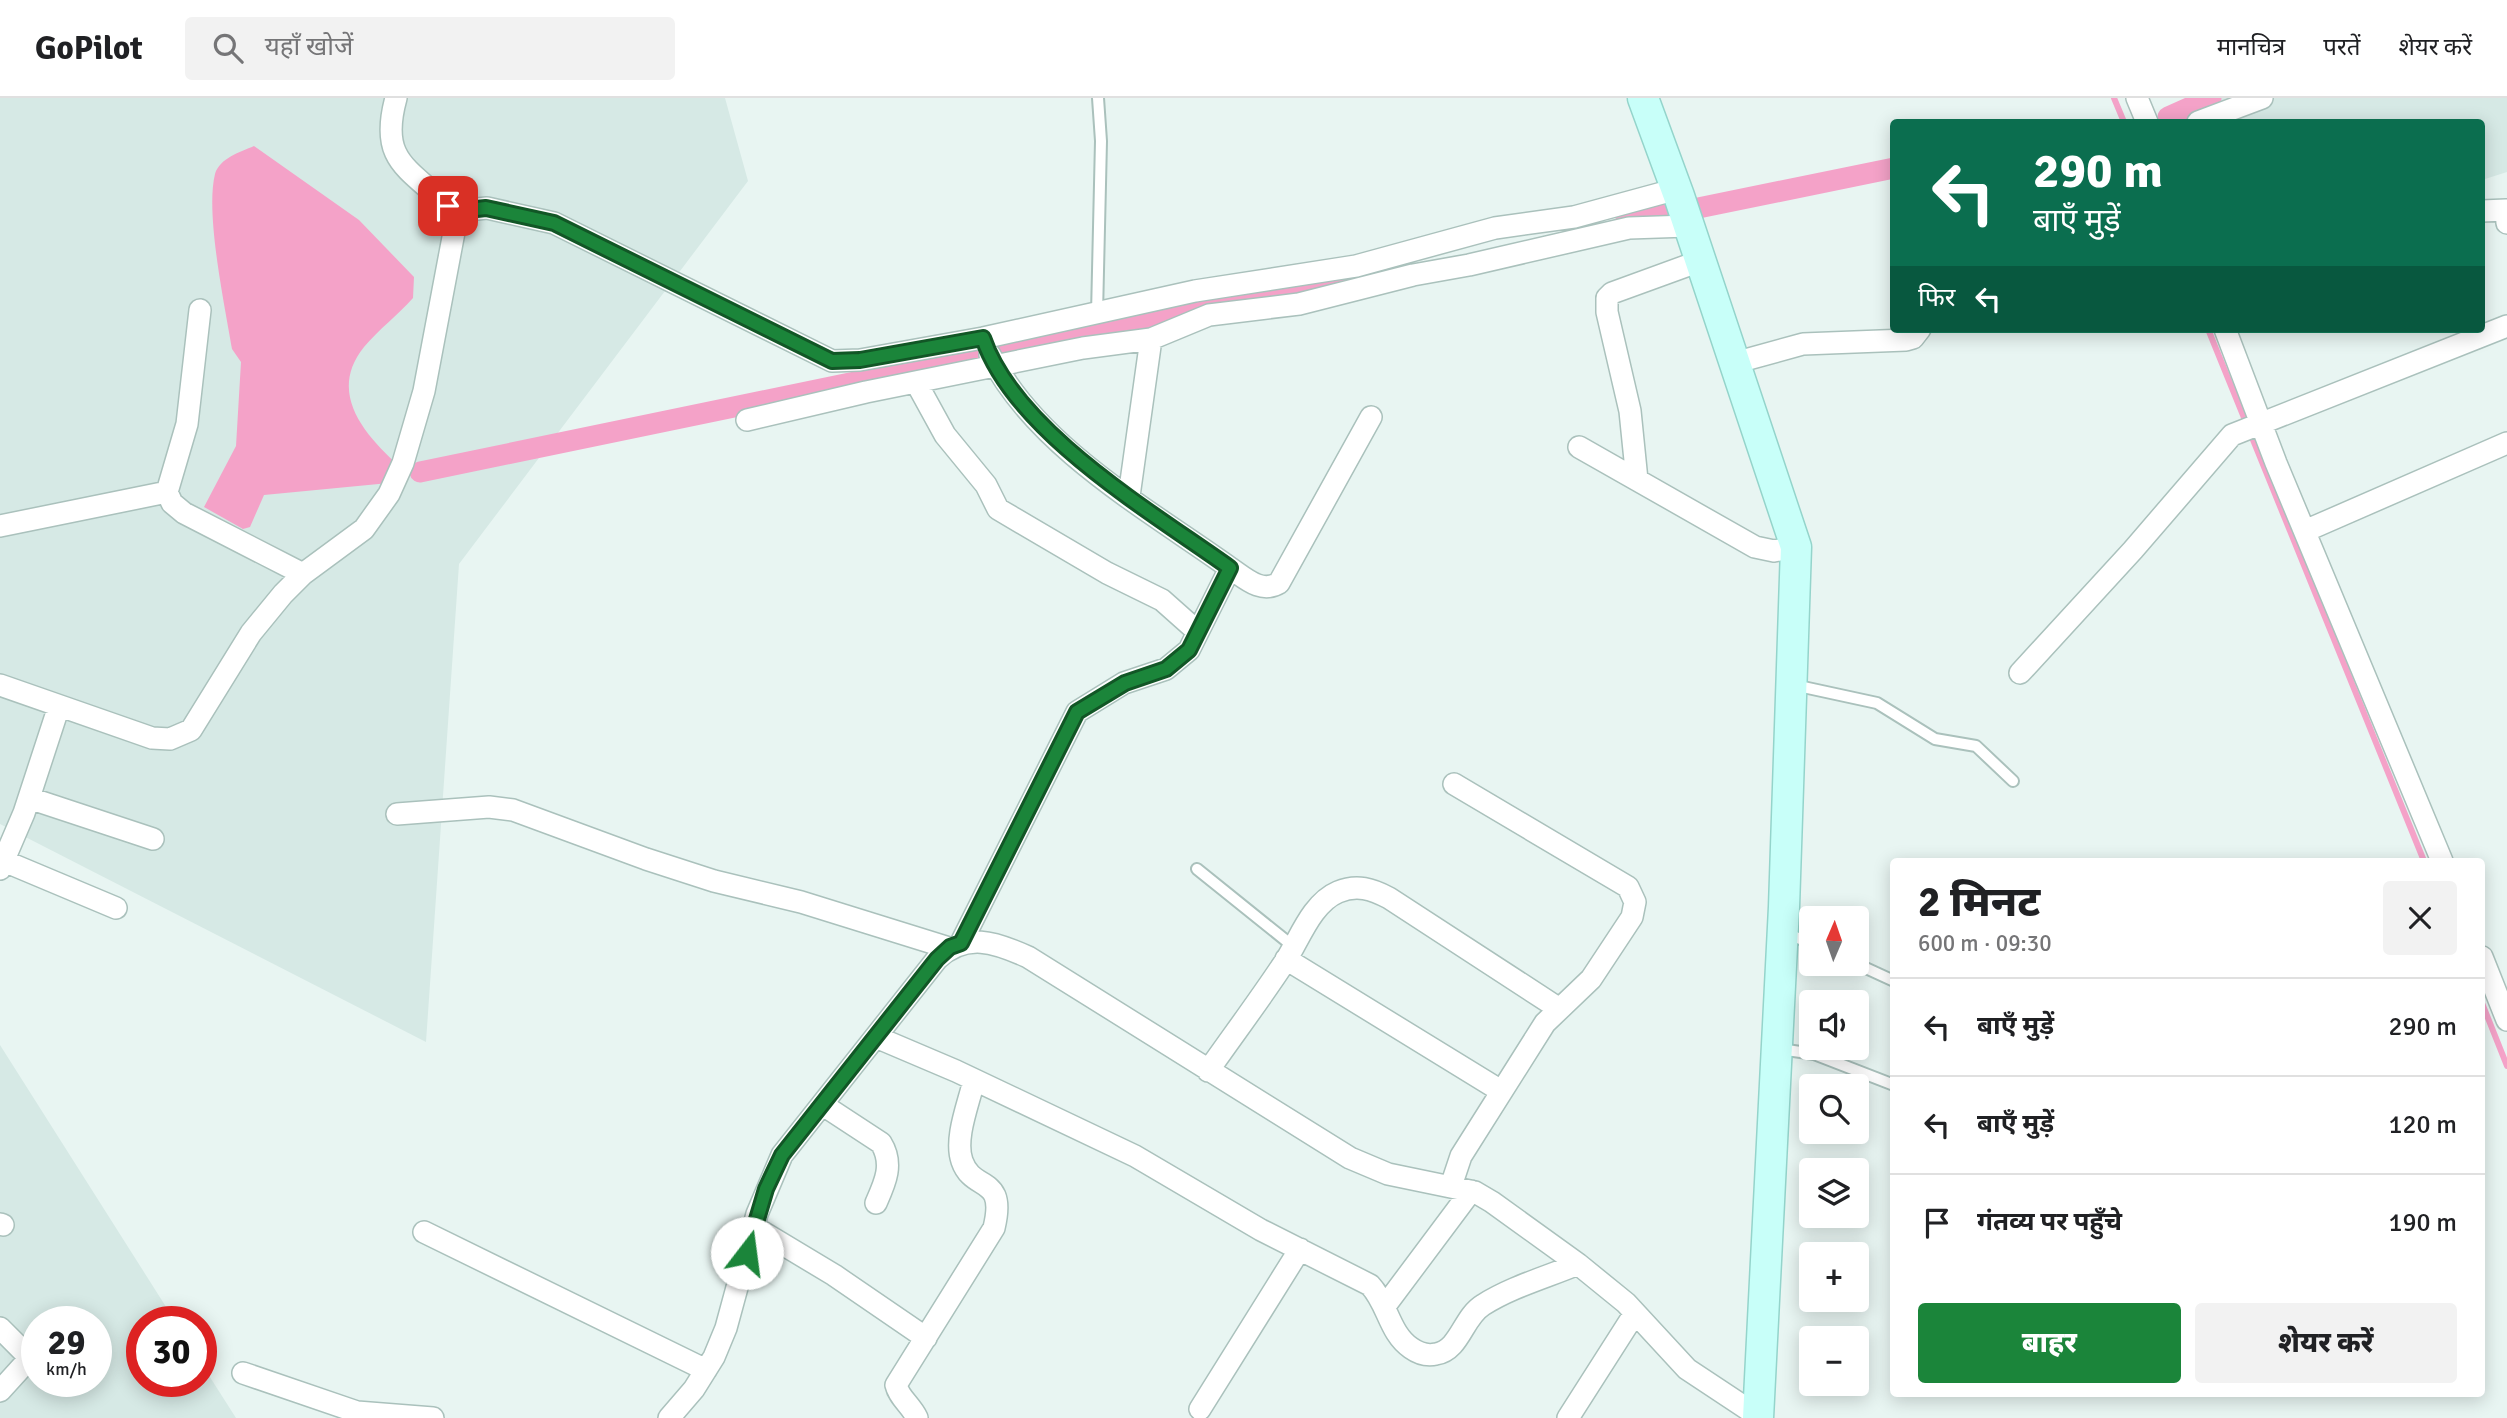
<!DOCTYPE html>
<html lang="hi">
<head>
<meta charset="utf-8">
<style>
	body { margin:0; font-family:Signika,"Noto Sans Devanagari",sans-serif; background:#f2f2f2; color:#202124; height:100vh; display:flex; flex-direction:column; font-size:26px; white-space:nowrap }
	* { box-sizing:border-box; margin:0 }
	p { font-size:23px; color:#757577 }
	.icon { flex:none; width:38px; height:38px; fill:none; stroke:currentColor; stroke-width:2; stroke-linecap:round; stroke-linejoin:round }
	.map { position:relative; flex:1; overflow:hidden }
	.drawer { position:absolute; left:1890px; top:760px; width:595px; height:539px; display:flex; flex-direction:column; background:#fff; border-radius:7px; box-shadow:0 4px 18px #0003 }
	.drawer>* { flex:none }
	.top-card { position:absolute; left:1890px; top:21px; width:595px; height:214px; border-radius:7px; box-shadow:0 4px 18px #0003; background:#0b6e4f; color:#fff; overflow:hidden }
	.needle { width:46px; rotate:2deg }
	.fabs { position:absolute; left:1799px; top:808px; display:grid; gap:14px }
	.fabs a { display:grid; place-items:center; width:70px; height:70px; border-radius:7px; background:#fff; box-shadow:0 4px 18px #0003; font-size:35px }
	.speed { position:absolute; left:21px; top:1208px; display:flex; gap:14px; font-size:35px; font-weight:700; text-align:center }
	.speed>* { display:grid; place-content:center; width:91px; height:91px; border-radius:50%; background:#fff; box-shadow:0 4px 18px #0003; line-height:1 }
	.speed small { font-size:18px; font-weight:400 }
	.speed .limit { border:10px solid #d22; background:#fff; color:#111 }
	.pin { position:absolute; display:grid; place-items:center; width:60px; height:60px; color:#fff; margin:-30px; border-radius:14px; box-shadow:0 4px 10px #0006 }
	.me { position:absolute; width:77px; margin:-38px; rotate:15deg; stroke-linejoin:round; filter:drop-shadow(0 0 5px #0008) }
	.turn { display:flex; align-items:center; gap:24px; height:147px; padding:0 28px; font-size:32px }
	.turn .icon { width:91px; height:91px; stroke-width:2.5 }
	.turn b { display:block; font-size:49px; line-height:60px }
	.then { display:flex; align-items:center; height:66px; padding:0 28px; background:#0003; gap:14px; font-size:26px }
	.round { display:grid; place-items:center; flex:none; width:74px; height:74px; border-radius:7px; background:#f2f2f2 }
	.head { display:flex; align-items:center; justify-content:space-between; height:119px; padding:0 28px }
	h1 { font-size:42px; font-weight:800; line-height:52px }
	.cta { display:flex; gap:14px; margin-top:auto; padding:14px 28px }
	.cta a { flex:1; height:80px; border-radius:7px; background:#1b853a; color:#fff; font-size:28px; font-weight:800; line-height:80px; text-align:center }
	.cta a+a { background:#f2f2f2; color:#202124 }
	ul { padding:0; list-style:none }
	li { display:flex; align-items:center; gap:21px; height:98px; padding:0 28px; border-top:2px solid #e0e0e0 }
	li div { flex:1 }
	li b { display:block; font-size:26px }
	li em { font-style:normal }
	header { display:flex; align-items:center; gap:42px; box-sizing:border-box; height:98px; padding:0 35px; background:#fff; border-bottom:2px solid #e0e0e0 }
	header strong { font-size:33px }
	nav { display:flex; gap:38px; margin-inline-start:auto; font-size:24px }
	.search { width:490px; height:63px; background:#f2f2f2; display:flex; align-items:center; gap:18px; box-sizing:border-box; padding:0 24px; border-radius:7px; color:#757577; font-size:26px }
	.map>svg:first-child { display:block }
</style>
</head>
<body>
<header>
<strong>GoPilot</strong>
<div class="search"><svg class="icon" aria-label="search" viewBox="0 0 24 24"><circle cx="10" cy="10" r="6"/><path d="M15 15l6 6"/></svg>यहाँ खोजें</div>
<nav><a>मानचित्र</a><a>परतें</a><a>शेयर करें</a></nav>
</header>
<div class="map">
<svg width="2507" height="1320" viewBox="0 0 2507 1320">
	<rect width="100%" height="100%" fill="#e8f5f2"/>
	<path fill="#d6e9e5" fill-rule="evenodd" d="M 0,0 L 725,0 L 748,83 L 459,466 L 426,944 L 0,726 Z
		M 2217,0 L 2507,0 L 2507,74 L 2482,82 L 2482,24 L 2229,24 Z
		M 0,947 L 175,1223 L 142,1223 L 142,1283 L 201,1283 L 201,1265 L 236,1320 L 0,1320 ZM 37,1223 L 96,1223 L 96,1283 L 37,1283 Z"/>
	<path fill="#f4a2c8" d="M 254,48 L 359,122 L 414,179 L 413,200 C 398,217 379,231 364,249 C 327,295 365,337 399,368 L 389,385 L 264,397 L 250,429 L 243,431 L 204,409 L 236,348 L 241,264 L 232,251 C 225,208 205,116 215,76 C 220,60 240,54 254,48 Z"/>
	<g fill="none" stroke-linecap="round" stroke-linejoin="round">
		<path stroke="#f4a2c8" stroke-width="6" d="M 2114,0 L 2124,24
			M 2208,231 L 2424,763
			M 2482,905 L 2507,968"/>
		<path stroke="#f4a2c8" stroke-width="21" d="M 2168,19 L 2211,0
			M 1625,125 L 1894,70
			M 420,374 L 1391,173"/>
		<g stroke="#aac1bc" stroke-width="14">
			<path id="lane" d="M 1097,216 L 1101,43 L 1098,0
				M 1794,587 L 1877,605 L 1935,641 L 1976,648 L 2013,683
				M 1197,771 L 1294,849
				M 1785,834 L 1811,846
				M 1857,866 L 1894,883
				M 1780,951 L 1814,956 L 1894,987"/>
		</g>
		<g stroke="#aac1bc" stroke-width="24">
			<path id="street" d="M 396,0 C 379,62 407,69 448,108 L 458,113 L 487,110 L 554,125 L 832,263 L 860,262 L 983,240 L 1195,193 L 1356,168 L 1495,130 L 1574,119 L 1677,91
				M 2137,0 L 2147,24
				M 2198,24 L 2262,0
				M 2482,113 L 2506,112 L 2507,125
				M 200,212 L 187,326 L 167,394 L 172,405 L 184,415 L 303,476
				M 2225,231 L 2276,365 L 2442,763
				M 1734,265 L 1803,246 L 1906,242 L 1913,240 L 1920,231
				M 917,286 L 945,337 L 986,387 L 998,411 L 1107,475 L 1162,502 L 1198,534
				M 747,322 L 866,294 L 1083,250 L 1151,241 L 1209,217 L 1299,206 L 1413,177 L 1469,167 L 1629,130 L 1688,128
				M 1579,349 L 1755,449 L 1774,453 L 1796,449
				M 1637,382 L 1630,313 L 1607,214 L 1607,200 L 1612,195 L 1700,163
				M 1129,398 L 1151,241
				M 0,428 L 167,394
				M 2305,433 L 2507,345
				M 1230,470 C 1245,480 1261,496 1279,485 L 1371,319
				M 2020,575 L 2133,452 L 2232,337 L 2507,228
				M 0,587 L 152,640 L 170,641 L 191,632 L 251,535 L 283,496 L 303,476 L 364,431 L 389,396 L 403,365 L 424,293 L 458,113
				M 29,700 L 153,741
				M 397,716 L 489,709 L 513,712 L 646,761 L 714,783 L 801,804 L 949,850
				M 4,763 L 116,810
				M 0,771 L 24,715 L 59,608
				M 961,845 L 1077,614 L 1124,585 L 1166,571 L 1189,552 L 1230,470 C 1149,412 1036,349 990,257
				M 2482,859 L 2507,922
				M 1286,861 L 1501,993
				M 876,939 L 956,973 L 1135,1058 L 1261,1132 L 1370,1187 C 1388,1206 1389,1235 1411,1250 C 1418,1255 1427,1258 1436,1256 C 1460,1252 1463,1219 1483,1207 C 1511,1189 1547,1179 1578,1166
				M 1208,973 C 1234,936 1261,900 1286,862 C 1300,840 1312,805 1338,794 C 1357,786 1372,791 1389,800 L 1558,910
				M 823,1007 L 881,1045 C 894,1066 885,1085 876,1105
				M 1451,1088 L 1461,1058 L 1545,925 L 1591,881 L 1632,819 L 1635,804 L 1628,789 L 1454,686
				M 0,1126 L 3,1127
				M 754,1129 L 834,1177 L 926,1240
				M 424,1134 L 706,1272
				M 1385,1208 L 1471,1093
				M 0,1230 L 30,1260 L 0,1293
				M 243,1275 L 357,1314 L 433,1320
				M 1200,1311 L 1300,1151
				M 669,1320 L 694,1291 L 714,1259 L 726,1230 L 757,1116 L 782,1057 L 937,861 C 966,834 995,844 1028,859 L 1350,1060 L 1388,1076 L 1475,1094 L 1492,1104 L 1578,1166 L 1626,1205 L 1687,1271 L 1758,1318
				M 917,1320 C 911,1307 899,1300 896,1287 L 994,1130 C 1007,1076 973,1095 962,1063 C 954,1040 969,1005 974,982
				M 1568,1320 L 1635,1215"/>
		</g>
		<g stroke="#94d4cb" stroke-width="33">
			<path id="secondary" d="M 1643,0 L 1679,98 L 1796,449 L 1784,809 L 1758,1320"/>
		</g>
		<use href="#lane" stroke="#fff" stroke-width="10"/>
		<use href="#street" stroke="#fff" stroke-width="21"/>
		<use href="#secondary" stroke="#c8fff9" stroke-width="30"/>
	</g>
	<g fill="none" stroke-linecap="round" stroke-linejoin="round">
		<g stroke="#125626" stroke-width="18">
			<path id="route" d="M 448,108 L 458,113 L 486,110 L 554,125 L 832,263 L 860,262 L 983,240 C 1015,334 1152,414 1230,470 L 1189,552 L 1166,571 L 1125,585 L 1077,614 L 961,845 L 950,849 L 937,861 L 782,1057 L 766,1091 L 747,1155"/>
		</g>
		<use href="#route" stroke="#1b853a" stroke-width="12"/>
	</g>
</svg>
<div class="fabs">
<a><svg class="needle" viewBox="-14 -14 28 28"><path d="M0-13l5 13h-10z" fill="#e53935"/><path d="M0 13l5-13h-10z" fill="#757577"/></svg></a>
<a><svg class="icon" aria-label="sound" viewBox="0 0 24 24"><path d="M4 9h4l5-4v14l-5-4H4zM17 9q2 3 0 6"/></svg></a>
<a><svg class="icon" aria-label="search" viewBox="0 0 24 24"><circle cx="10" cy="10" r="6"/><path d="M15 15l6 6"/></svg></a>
<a><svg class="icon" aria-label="layers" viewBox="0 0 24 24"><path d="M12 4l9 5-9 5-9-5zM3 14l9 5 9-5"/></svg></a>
<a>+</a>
<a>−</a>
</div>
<div class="speed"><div>29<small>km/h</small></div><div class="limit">30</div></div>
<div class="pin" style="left:448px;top:108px;background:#d93025"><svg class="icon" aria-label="arrive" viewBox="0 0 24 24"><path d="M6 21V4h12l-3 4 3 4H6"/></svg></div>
<svg class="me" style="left:747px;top:1155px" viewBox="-20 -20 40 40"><circle r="19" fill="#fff"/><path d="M0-13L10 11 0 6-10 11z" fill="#1b853a"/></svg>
<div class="top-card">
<div class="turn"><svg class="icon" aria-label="left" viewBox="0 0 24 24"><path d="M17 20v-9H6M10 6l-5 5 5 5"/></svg><div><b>290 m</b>बाएँ मुड़ें</div></div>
<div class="then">फिर<svg class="icon" aria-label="left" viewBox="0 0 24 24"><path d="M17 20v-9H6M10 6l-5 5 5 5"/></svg></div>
</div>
<section class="drawer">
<div class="head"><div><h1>2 मिनट</h1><p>600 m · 09:30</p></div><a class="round"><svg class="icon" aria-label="close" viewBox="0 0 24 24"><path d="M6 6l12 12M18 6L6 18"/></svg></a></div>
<ul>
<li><svg class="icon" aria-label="left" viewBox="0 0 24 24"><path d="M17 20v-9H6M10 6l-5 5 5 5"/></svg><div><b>बाएँ मुड़ें</b></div><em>290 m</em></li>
<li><svg class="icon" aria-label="left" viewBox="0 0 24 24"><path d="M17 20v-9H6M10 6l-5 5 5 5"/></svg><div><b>बाएँ मुड़ें</b></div><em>120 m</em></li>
<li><svg class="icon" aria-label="arrive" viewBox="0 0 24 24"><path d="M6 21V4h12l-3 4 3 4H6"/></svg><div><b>गंतव्य पर पहुँचे</b></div><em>190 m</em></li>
</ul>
<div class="cta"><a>बाहर</a><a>शेयर करें</a></div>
</section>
</div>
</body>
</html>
